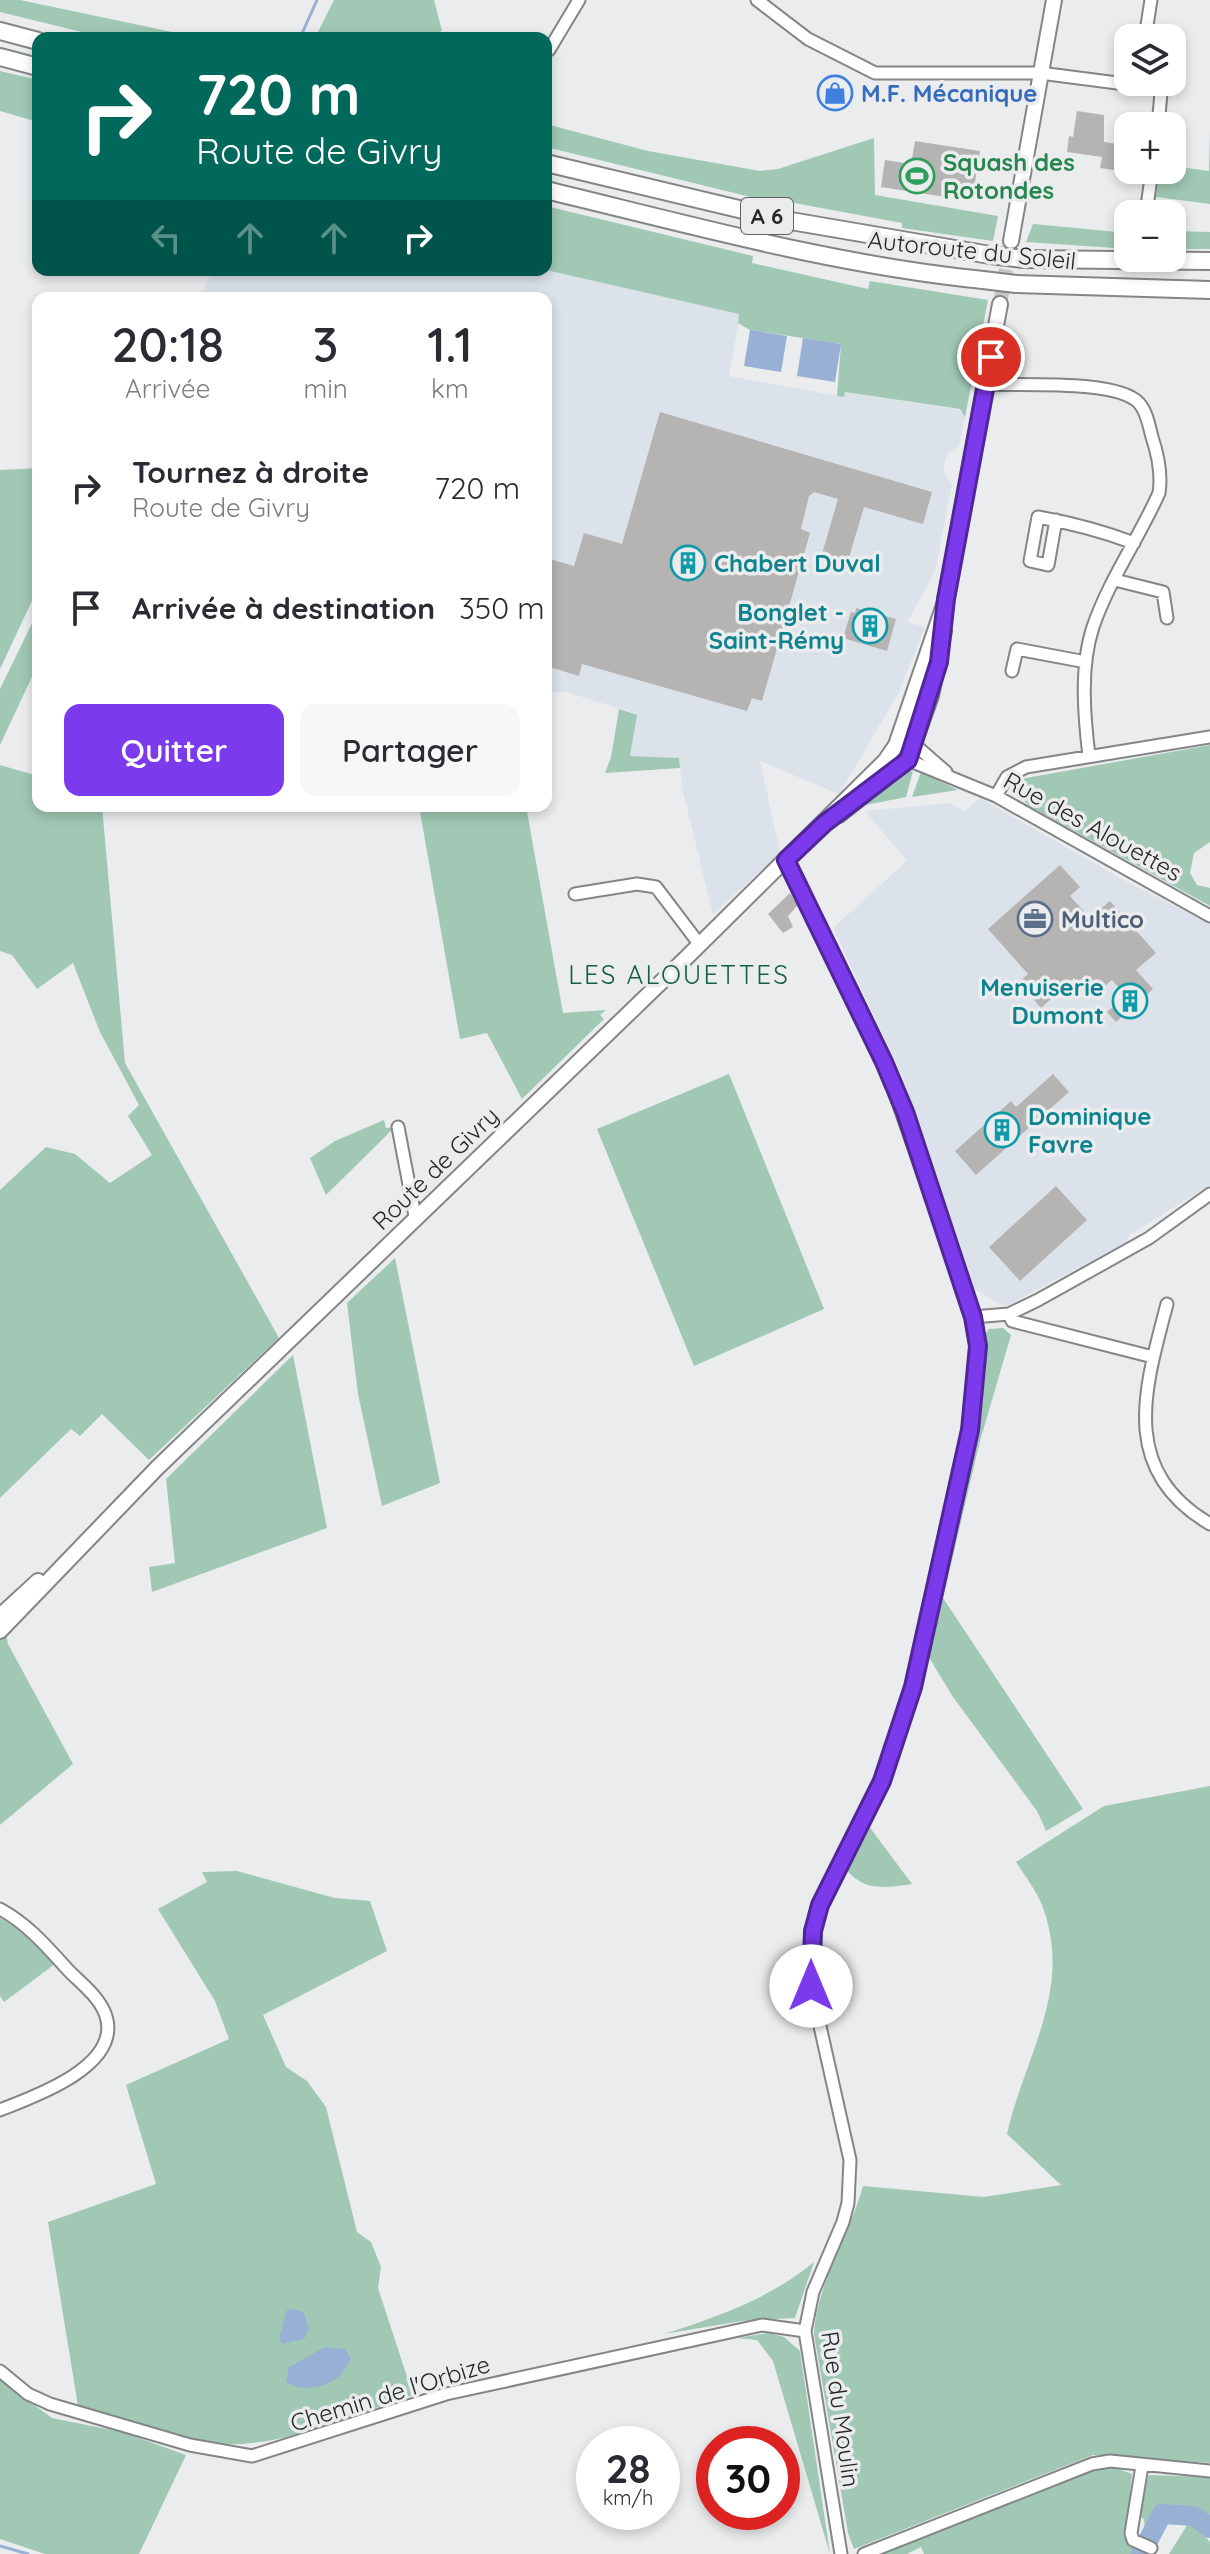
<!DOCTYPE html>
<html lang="fr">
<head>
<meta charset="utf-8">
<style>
	body { margin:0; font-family:Quicksand,sans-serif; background:#f7f7f7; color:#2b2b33; height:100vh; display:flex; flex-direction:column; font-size:30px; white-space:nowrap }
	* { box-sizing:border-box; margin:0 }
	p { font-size:26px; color:#7c7c81 }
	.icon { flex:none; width:44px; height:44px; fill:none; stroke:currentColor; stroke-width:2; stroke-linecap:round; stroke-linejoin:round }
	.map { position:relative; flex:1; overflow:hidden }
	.side { position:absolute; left:32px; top:292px; width:520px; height:520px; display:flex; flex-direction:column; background:#fff; border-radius:16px; box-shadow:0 4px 12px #0003 }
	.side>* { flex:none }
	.banner { position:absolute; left:32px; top:32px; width:520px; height:244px; border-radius:16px; box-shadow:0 4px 12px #0003; background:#00695c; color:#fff; overflow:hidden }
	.tools { position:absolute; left:1114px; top:24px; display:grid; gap:16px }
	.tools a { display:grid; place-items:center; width:72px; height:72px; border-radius:16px; background:#fff; box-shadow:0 4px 12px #0003; font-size:40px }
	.speed { position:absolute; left:576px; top:2426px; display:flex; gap:16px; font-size:40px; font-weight:700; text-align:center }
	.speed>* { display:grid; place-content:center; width:104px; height:104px; border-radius:50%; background:#fff; box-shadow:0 4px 12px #0003; line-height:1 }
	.speed small { font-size:20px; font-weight:400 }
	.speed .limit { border:12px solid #d22; background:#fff; color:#111 }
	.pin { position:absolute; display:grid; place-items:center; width:68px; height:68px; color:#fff; margin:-34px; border:4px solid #fff; border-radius:50%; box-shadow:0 2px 8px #0007 }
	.me { position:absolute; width:88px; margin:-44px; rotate:0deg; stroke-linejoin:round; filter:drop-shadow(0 0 6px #0008) }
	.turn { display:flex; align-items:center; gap:28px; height:168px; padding:0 32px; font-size:36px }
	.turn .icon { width:104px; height:104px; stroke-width:2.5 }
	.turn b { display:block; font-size:56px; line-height:68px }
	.lanes { display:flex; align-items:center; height:76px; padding:0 32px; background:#0003; justify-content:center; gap:40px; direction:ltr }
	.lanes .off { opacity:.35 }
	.eta { display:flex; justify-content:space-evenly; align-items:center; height:136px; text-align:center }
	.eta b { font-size:48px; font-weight:600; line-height:56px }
	.action { display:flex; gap:16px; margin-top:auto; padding:16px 32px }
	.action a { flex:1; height:92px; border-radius:16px; background:#7c3aed; color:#fff; font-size:32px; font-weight:600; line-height:92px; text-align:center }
	.action a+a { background:#f7f7f7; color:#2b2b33 }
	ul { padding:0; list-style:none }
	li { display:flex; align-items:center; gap:24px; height:120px; padding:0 32px }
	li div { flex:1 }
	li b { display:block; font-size:30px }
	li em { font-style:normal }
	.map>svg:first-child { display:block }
</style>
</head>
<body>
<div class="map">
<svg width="1210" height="2554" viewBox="0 0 1210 2554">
	<rect width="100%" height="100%" fill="#ebeced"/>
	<path fill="#dce2ea" d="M 213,270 L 546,270 L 740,314 L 729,376 L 843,397 L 845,392 L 960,410 L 965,417 L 959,446 L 947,454 L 943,471 L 952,485 L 935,571 L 907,622 L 925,627 L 899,692 L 839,794 L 760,761 L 780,852 L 713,915 L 682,787 L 679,758 L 630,756 L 636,714 L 567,692 L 546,692 L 546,298 L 199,298 Z
		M 980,798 L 1122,879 L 1210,924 L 1210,1185 L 1131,1234 L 1126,1242 L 1005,1307 L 973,1288 L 903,1078 L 833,928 L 907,861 L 865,811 L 949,803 L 965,811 Z"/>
	<path fill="#a0c8b5" d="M 0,0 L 20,0 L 201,38 L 106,38 L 0,12 Z
		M 334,0 L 434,0 L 442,31 L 414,38 L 315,38 Z
		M 0,71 L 38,80 L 38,122 L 0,111 Z
		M 546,124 L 648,151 L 760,171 L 778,169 L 874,138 L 875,195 L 998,216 L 993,241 L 902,228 L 902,223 L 789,202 L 787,206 L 546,147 Z
		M 1210,133 L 1210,204 L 1156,197 L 1159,170 L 1172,170 L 1172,166 L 1209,171 Z
		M 546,206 L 753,256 L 752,263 L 868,289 L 870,281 L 988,300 L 965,417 L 960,409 L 845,392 L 844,397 L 837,396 L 841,344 L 750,330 L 738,323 L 739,314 L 546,270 Z
		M 1033,224 L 1128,233 L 1128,249 L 1026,242 Z
		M 1172,231 L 1210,232 L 1210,249 L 1172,249 Z
		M 38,468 L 38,588 L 0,669 L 0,470 Z
		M 38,611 L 38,664 L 0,745 L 0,689 Z
		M 619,709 L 637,715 L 630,756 L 679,758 L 680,768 L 605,773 L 611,757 Z
		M 1210,745 L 1210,842 L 1194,853 L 1190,873 L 1197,885 L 1210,888 L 1210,906 L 1028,805 L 1015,791 L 1019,781 L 1026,778 Z
		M 0,765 L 38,776 L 38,806 L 102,806 L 125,1063 L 279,1338 L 149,1460 L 102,1414 L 80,1436 L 71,1429 L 0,1498 L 0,1190 L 46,1147 L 75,1154 L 110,1183 L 152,1155 L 128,1116 L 139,1105 L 100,1032 L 73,963 L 37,989 L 12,955 L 0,951 Z
		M 905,771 L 913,771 L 906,797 L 861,806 Z
		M 921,772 L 958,790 L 912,797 Z
		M 419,806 L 526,806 L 563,1013 L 606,1010 L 600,1015 L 604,1019 L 522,1099 L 487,1033 L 460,1039 Z
		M 729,1074 L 824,1309 L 694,1366 L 597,1129 Z
		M 384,1120 L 386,1128 L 395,1127 L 326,1195 L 310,1158 L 335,1141 Z
		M 395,1258 L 440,1483 L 382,1506 L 358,1394 L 347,1303 Z
		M 1003,1328 L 1011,1335 L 980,1441 L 943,1598 L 1083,1809 L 1046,1831 L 1037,1811 L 953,1697 L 925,1651 L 982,1338 L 989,1329 Z
		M 293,1355 L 327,1528 L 152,1592 L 149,1567 L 175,1563 L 166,1479 Z
		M 6,1633 L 8,1644 L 73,1764 L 0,1825 L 0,1639 Z
		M 1210,1786 L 1210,2463 L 1093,2455 L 854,2549 L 848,2533 L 814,2334 C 817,2283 849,2236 863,2186 L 984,2197 L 1061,2185 L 1007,2134 C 1025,2054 1074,1989 1042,1905 C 1036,1890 1025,1876 1016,1862 L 1104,1806 Z
		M 865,1821 L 912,1884 C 886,1888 861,1892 844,1866 Z
		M 237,1871 L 335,1898 L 370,1901 L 387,1951 L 263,2015 L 286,2067 L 307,2081 L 326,2107 L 357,2232 L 371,2242 L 381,2267 L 378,2288 L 413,2395 C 348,2417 281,2449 212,2444 L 78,2406 L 48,2222 L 156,2184 L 126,2085 L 229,2039 L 215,2001 L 158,1909 L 207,1882 L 202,1872 Z
		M 0,1918 L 27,1934 L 55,1964 L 4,2002 L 0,1996 Z
		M 814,2262 L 795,2318 L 742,2321 L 664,2334 C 719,2316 769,2299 814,2262 Z
		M 769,2333 L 784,2337 L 800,2351 L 830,2554 L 773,2361 L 757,2340 L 737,2338 Z
		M 0,2380 L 52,2418 L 122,2432 L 186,2455 L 139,2554 L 45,2554 L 0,2539 Z
		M 1108,2465 L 1132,2474 L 1126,2533 L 1136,2550 L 1133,2554 L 924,2554 L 921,2547 L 907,2554 L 876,2554 L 1064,2477 Z
		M 1149,2475 L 1210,2477 L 1210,2522 L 1189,2512 L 1162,2509 L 1149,2532 L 1145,2532 L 1144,2519 L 1136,2515 Z
		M 1191,2519 L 1210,2542 L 1210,2554 L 1169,2554 Z"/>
	<path fill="#97b0d3" d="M 750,330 L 787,336 L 781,372 L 744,366 Z
		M 803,338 L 841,344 L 835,382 L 797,376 Z
		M 294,2309 L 304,2313 L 309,2329 L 304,2339 L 282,2344 L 279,2338 L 287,2310 Z
		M 325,2347 L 345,2349 L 351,2358 C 348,2363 345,2371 340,2375 C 328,2388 299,2393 286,2381 L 289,2367 Z"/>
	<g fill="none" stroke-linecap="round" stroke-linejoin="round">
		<path stroke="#97b0d3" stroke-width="3" d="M 300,38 L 317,0
			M 0,2546 L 28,2554"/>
		<path stroke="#97b0d3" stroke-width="20" d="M 1141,2554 L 1162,2514 L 1194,2516 L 1210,2528"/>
	</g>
	<path fill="#b6b4b3" d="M 1077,111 L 1104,115 L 1104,142 L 1124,145 L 1120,171 L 1100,168 L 1102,157 L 1067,152 L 1069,136 L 1073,137 Z
		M 915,141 L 980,151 L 972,201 L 881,187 L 885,160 L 911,164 Z
		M 660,412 L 932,492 L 923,524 L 864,507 L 848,561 L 822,554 L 838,499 L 814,492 L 809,496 L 801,529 L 810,533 L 762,701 L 752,698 L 747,711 L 582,664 L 579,676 L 546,666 L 546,558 L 574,566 L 584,533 L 622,544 Z
		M 856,608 L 896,619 L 887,651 L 843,638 L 851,612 L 855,613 Z
		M 1060,865 L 1080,887 L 1070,896 L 1090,918 L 1110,901 L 1156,953 L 1136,970 L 1153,989 L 1116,1022 L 1107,1012 L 1126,996 L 1112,980 L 1092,997 L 1074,978 L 1041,1008 L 1019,982 L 1028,974 L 988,929 Z
		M 790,893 L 798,905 L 788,916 L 793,927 L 783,933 L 768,914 Z
		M 1053,1074 L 1069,1092 L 976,1175 L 955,1151 L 1011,1101 L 1016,1107 Z
		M 1056,1186 L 1087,1220 L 1020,1281 L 989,1247 Z"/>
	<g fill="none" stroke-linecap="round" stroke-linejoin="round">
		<path stroke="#c4c5c6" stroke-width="14" stroke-dasharray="14 7" stroke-linecap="butt" d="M 1000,304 L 1011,241"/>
		<g stroke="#848587" stroke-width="15">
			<path id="minor" d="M 757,0 L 808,39 L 875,73 L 1040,73 L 1156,88 L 1161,93 L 1158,126
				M 1145,38 L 1151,0
				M 549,50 L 579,0
				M 1146,214 L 1152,170
				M 986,384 C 1020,386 1117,379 1139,403 C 1147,412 1149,426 1152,437 C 1158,455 1162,474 1159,493 C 1139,538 1109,580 1093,627 C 1080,666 1084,715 1089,756
				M 1056,520 L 1048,565 L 1030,561 L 1038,517 C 1072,523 1102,531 1134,543
				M 1115,580 L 1163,592 L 1167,618
				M 1012,671 L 1017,649 L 1086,662
				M 907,730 L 904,740 L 908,760 L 996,796 L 1210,916
				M 906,745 L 915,745 L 946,772
				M 996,796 L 1007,777 L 1026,767 L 1210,737
				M 786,860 L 884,1062 L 973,1317 L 978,1346 L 970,1430 L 913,1687 L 882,1781 L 820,1905 L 810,1953 L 811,1986 L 850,2160 L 848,2203 L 843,2222 L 813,2292 L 805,2331 L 841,2554
				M 575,894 L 637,884 L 656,887 L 700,945
				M 398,1127 L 415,1216
				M 1167,1304 C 1145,1388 1118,1470 1210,1524
				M 1009,1314 L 1012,1321 L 1153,1357
				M 973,1317 L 1009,1314 L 1038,1300 L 1149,1238 L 1210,1194
				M 0,1909 C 28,1924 48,1948 69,1971 C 83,1985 103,2000 107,2020 C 117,2068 33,2097 0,2110
				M 0,2371 L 28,2394 L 50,2404 L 190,2445 L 252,2456 L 446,2394 L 762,2325 L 805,2331
				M 1142,2466 L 1131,2533 L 1133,2540 L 1151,2548
				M 864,2554 L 1092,2464 L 1110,2461 L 1210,2471"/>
		</g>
		<g stroke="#848587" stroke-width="18">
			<path id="major" d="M 1011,241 L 1054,0
				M 839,815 L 908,760 L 931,696 L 944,631
				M 0,1616 L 38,1581
				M 0,1631 L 157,1468 L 682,962 L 885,761 L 896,745 L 946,599 L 1000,304"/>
		</g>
		<g stroke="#848587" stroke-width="20">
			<path id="highway" d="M 0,31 L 38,41
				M 0,57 L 38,67
				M 546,163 L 785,220 L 990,255
				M 546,190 C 691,225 834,265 983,280
				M 1023,259 L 1210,261
				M 1016,284 L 1210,290"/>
		</g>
		<use href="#minor" stroke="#fff" stroke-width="11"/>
		<use href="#major" stroke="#fff" stroke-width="14"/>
		<use href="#highway" stroke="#fff" stroke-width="16"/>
		<g stroke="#848587" stroke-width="20" stroke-linecap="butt">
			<path id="highway-bridge" d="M 990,255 L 1023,259
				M 983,280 L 1016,284"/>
		</g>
		<use href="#highway-bridge" stroke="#fff" stroke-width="16"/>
	</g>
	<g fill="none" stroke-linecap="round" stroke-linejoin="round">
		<g stroke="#51269a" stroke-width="20">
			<path id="route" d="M 811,1986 L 813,1931 L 820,1905 L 882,1781 L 913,1687 L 970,1430 L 978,1346 L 973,1317 L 905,1112 L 884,1062 L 786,860 L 825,823 L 908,760 L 939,662 L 946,599 L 991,357"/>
		</g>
		<use href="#route" stroke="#7c3aed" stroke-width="14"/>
	</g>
	<defs>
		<g id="shop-ring" transform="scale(1.8)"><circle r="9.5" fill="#ebeced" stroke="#3f7fe0" stroke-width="1.5"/><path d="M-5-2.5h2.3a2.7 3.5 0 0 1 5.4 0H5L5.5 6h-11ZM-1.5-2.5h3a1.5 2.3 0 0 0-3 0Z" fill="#3f7fe0"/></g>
		<g id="stadium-ring" transform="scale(1.8)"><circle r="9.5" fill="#ebeced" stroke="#2e9e5b" stroke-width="1.5"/><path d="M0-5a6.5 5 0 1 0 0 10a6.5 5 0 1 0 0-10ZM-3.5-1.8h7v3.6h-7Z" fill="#2e9e5b"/></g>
		<g id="building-ring" transform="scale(1.8)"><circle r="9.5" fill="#ebeced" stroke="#0f9aa8" stroke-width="1.5"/><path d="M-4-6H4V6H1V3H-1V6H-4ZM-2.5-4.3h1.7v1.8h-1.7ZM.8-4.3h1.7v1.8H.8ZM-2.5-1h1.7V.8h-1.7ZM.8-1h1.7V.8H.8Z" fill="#0f9aa8"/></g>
		<g id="office-ring" transform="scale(1.8)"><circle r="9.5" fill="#ebeced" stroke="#5c6f8a" stroke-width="1.5"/><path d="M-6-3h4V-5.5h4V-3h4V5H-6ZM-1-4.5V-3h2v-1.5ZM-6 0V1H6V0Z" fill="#5c6f8a"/></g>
	</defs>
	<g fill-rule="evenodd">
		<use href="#shop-ring" x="835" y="93"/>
		<use href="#stadium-ring" x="917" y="176"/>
		<use href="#building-ring" x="688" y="563"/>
		<use href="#building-ring" x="870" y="626"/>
		<use href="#office-ring" x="1035" y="919"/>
		<use href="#building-ring" x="1130" y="1001"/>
		<use href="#building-ring" x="1002" y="1130"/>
	</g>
	<g text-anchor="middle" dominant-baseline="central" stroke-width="7" stroke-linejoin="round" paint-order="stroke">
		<rect fill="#ebeced" stroke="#626263" stroke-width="2" x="741" y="198" width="52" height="36" rx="6"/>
		<g font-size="22" font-weight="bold" fill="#272728">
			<text x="767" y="216">A 6</text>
		</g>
		<g font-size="24" font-weight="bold" fill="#366cbe" stroke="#ebeced" text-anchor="start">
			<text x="861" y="93">M.F. Mécanique</text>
		</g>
		<g font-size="24" font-weight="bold" fill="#27864d" stroke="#ebeced" text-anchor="start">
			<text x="943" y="162">Squash des<tspan x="943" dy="28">Rotondes</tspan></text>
		</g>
		<g font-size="24" fill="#272728" stroke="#ebeced">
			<text transform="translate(972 250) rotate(6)">Autoroute du Soleil</text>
			<text transform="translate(1093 826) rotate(29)">Rue des Alouettes</text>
			<text transform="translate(435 1168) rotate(-44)">Route de Givry</text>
			<text transform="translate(390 2393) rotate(-17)">Chemin de l'Orbize</text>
			<text transform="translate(841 2409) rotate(82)">Rue du Moulin</text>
		</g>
		<g font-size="24" font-weight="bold" fill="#0d838f" stroke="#ebeced" text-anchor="start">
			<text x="714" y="563">Chabert Duval</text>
			<text x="844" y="612" text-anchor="end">Bonglet -<tspan x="844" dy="28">Saint-Rémy</tspan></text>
			<text x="1104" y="987" text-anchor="end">Menuiserie<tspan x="1104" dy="28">Dumont</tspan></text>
			<text x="1028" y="1116">Dominique<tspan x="1028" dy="28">Favre</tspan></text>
		</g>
		<g font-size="24" font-weight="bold" fill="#4e5e75" stroke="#ebeced" text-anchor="start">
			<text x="1061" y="919">Multico</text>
		</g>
		<g font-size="26" letter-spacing="2" fill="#145d46" stroke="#ebeced">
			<text x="679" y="974">LES ALOUETTES</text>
		</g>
	</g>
</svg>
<div class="tools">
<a><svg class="icon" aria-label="layers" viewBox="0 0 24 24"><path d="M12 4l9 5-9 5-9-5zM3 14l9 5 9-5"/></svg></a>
<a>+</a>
<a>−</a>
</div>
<div class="speed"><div>28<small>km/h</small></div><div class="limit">30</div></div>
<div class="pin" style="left:991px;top:357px;background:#d93025"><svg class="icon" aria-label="arrive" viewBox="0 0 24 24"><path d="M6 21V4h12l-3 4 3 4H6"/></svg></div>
<svg class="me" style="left:811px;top:1986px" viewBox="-20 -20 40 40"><circle r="19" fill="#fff"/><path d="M0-13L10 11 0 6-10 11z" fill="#7c3aed"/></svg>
<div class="banner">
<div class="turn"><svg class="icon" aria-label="right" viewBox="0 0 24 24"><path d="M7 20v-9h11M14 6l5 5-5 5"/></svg><div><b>720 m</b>Route de Givry</div></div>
<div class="lanes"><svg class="icon off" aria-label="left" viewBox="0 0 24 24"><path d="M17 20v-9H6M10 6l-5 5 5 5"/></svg><svg class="icon off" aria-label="ahead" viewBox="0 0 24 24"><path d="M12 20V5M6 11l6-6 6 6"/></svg><svg class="icon off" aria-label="ahead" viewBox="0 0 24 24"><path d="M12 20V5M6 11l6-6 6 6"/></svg><svg class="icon" aria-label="right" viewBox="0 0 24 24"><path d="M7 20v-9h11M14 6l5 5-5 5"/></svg></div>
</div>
<section class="side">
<div class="eta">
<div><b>20:18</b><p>Arrivée</p></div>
<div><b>3</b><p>min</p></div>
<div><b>1.1</b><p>km</p></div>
</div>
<ul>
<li><svg class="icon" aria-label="right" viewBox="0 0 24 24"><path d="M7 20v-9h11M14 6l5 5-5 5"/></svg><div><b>Tournez à droite</b><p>Route de Givry</p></div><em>720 m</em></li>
<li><svg class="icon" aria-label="arrive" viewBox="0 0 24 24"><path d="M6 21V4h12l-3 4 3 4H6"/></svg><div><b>Arrivée à destination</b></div><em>350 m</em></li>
</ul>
<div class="action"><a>Quitter</a><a>Partager</a></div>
</section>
</div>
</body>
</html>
